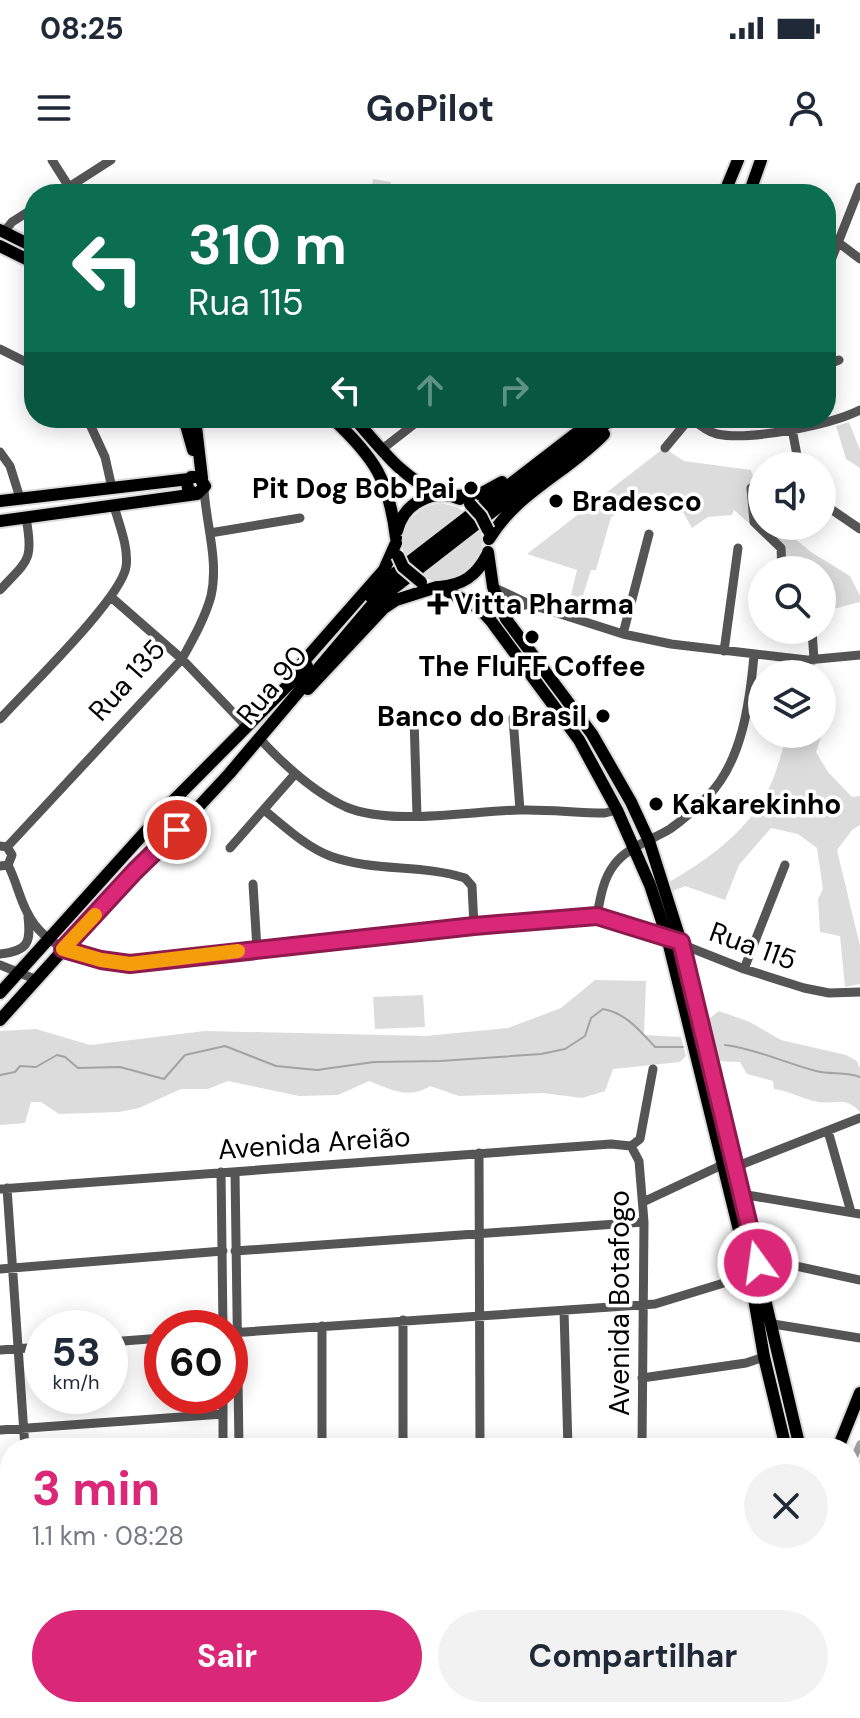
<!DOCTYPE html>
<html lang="pt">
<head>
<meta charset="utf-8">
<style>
	body { margin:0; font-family:"DM Sans",sans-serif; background:#f2f2f3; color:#1f2937; height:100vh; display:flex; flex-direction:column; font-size:30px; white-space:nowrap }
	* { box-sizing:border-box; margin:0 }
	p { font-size:26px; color:#747a83 }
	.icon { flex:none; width:44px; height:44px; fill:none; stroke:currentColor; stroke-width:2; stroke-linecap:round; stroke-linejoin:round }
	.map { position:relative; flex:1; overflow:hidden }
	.sheet { position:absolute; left:0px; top:1278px; width:860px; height:280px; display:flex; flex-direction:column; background:#fff; border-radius:32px 32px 0 0; box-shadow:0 4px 20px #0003 }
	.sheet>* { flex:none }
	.top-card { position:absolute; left:24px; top:24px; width:812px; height:244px; border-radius:32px; box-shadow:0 4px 20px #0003; background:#0b6e4f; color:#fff; overflow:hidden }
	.buttons { position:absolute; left:748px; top:292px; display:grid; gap:16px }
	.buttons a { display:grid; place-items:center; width:88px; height:88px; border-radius:50%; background:#fff; box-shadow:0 4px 20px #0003; font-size:40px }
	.speed { position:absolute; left:24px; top:1150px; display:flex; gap:16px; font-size:40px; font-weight:700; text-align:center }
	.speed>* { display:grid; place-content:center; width:104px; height:104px; border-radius:50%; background:#fff; box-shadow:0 4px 20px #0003; line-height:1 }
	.speed small { font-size:20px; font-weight:400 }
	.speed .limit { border:12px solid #d22; background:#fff; color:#111 }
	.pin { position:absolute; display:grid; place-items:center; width:68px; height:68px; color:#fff; margin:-34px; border:4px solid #fff; border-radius:50%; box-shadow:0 2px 8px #0007 }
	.me { position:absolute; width:88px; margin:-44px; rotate:346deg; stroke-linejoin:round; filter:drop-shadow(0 0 6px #0008) }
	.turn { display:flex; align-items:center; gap:28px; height:168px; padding:0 32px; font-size:36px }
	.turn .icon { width:104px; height:104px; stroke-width:2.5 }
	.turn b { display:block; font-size:56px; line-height:68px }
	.lanes { display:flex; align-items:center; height:76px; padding:0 32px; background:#0003; justify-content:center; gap:40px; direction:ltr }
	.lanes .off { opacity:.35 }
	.round { display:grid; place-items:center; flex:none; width:84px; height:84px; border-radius:42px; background:#f2f2f3 }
	.overview { display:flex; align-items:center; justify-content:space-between; height:136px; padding:0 32px }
	h1 { font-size:48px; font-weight:700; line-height:60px; color:#db2777 }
	.primary-button { display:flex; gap:16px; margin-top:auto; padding:16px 32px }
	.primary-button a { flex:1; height:92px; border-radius:48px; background:#db2777; color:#fff; font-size:32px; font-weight:700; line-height:92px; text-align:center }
	.primary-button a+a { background:#f2f2f3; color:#1f2937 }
	.status { display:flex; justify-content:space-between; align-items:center; height:56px; padding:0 40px; background:#fff; direction:ltr }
	.status svg { height:22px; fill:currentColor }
	header { display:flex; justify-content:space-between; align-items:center; height:104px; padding:0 32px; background:#fff; font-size:36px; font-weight:700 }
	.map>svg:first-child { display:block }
</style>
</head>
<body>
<div class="status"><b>08:25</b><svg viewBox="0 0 49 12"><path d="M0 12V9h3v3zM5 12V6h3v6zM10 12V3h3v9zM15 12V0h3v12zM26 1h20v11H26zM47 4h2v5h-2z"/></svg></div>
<header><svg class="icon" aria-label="menu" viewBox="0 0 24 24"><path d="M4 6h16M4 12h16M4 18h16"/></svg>GoPilot<svg class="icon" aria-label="person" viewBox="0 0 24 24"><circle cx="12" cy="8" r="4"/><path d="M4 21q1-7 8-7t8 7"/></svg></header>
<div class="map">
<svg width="860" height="1558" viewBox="0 0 860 1558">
	<rect width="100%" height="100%" fill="#fff"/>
	<path fill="#dcdcdc" d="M 373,19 L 391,22 L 390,34 L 371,34 Z
		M 849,262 L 860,290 L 860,308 L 846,299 L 836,266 Z
		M 664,288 L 684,301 L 751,310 L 762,342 L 762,366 L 779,366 L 811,392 L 850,416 L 860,436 L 860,442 L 822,452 L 822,410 L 775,410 L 778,389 L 734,350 L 732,355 L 708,357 L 692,368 L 675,338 L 655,333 L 611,357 L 596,410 L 591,410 L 578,451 L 568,448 L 577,410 L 527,394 Z
		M 441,343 L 457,347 L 465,353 L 404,397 C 397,370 413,346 441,343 Z
		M 480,370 C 493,408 452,434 418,415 Z
		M 787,574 L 822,574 L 816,592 L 828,612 L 852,637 L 860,636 L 860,665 L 852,670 L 837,690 L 860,786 L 860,824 L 845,827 L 840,776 L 820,772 L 818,739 L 823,729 L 817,688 L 798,674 L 771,668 L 739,705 L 725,740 L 685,726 L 673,731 L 669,722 C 706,701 746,672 766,634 C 776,616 781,594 787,574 Z
		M 595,820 L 646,821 L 644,875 L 681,877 L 686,896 L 680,902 L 613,909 L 605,931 L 582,938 L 543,933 L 459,936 L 430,926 C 409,940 390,929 369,921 L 338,935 L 299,936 L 228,921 L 208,929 L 181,929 L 139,948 L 119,952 L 59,954 L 41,942 L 31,942 L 25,963 L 0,965 L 0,871 L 36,869 L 90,885 L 205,871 L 426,876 L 508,868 L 561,848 Z
		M 423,835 L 425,867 L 375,869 L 373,837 Z
		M 719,851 L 750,862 L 781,880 L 846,895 L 857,901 L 860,909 L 860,952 C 844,935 836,945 818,942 C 802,939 790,931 774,929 L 773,921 L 747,914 L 740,902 L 716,901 L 706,861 Z"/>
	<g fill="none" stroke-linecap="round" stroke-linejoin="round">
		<path stroke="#a3a3a3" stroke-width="2" d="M 725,885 C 757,889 785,903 816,911 C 831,915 846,911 860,917
			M 0,915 L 15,912 L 20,906 L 36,907 L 57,895 L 65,897 L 78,908 L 120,907 L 164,919 L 185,895 L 225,886 L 276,906 L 317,910 L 374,902 L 440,901 L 541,894 L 565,889 L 585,876 L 591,858 L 603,849 C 626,853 640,871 655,887 L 683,887
			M 719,1558 L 723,1548"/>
		<path stroke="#a3a3a3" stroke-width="7" d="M 850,1307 L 860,1284"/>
		<g stroke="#dbdbdb" stroke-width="16">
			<path id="major" d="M 724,34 L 738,0
				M 749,34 L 761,0
				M 0,70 L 34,87
				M 0,86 L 34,103
				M 184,258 L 193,290
				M 195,258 L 202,318
				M 332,258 C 375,298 389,320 396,378
				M 354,258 C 380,287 402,319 439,333
				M 456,336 L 480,334 L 502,322
				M 0,341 L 189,319
				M 0,361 L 197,334 L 205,326 L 199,317 L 191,317 L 187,322 L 188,329 L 193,333
				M 397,371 C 404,342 434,328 460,339
				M 489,379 C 516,333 568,312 604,274
				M 488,392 L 493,427 L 506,459 L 592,574 L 631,642 L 649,681 L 681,782 L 800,1288
				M 439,427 C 463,425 476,416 487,395
				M 442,428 L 480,449 L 491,461 L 579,580 L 617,650 L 650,725 L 667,777 L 750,1115 L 764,1197 L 786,1288
				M 370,436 L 400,409 L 596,258
				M 297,509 L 384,410 L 396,383
				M 308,529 L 384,448 L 396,440 L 437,427
				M 0,833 L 173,641 L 307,506
				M 0,860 L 118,729 L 163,685 L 229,614 L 372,445 L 613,258
				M 838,1288 L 860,1233
				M 850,1338 L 860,1315
				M 0,1356 L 10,1355
				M 851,1360 L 860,1344
				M 0,1374 L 10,1373
				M 850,1470 L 860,1508
				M 851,1501 L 860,1529
				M 850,1536 L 855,1558
				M 696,1558 L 701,1548
				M 733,1558 L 740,1548"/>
		</g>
		<path stroke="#555" stroke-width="9" d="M 52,0 L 69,27
			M 58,34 L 111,0
			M 4,72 L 12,62 L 34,48
			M 839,83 L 860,99
			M 826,113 L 860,27
			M 0,189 L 34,206
			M 826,205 L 839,200
			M 87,258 L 105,297 L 112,328
			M 691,258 C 698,264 708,272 717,274 C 750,281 830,265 860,250
			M 790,258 L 799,306
			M 665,288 L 690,258
			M 381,290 L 422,258
			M 0,292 L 10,306 L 20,338
			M 751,328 L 754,362 L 781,388 L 782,410
			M 822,343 L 860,369
			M 210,373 L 300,358
			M 493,427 L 529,444 L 623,474 L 671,484 L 807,500 L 860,495
			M 0,430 C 28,400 34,401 26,358
			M 111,437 L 182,499 L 246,566
			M 506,459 L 518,447 L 529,444
			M 812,470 L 814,500
			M 623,474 L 649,374
			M 724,491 L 738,388
			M 414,558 L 417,656
			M 513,558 L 520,650
			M 0,559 C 26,530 121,439 126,407 C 129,388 119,364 114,346
			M 259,578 C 284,605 313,632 346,647 C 391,666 470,651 519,650 C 548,649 576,653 605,653 L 617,650
			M 264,650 C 284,666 306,687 330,696 C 373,712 422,704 465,718 L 472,726 L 474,766
			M 0,686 L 7,687 L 12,695 L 8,705 L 0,706
			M 7,687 L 182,499 C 193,479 205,458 211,436 C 219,401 206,364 204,329
			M 230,688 L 295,614
			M 8,705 C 16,720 19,737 27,752 C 46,792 91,799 130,804 L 474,766 L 597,756 L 653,773 L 744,809 L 804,828 L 829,833 L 860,832
			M 253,724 L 257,789
			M 597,756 C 600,739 603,719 614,705 C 627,687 652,680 670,669 C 683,660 696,648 707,637 C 742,603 750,541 754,495
			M 0,794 C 28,791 31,783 28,757
			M 0,805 L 37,820
			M 744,809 L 785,705
			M 828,971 L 851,1052
			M 631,986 L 639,1001 L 644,1062 L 642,1288
			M 631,986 L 640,979 L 653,909
			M 479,993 L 480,1288
			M 735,1007 L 860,958
			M 221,1012 L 223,1168
			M 235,1012 L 239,1288
			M 7,1028 L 25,1288
			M 0,1029 L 611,984 L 631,986
			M 741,1034 L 860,1054
			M 643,1042 L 722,1005
			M 235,1091 L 644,1062
			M 758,1103 L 768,1100 L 860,1120
			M 0,1109 L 223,1091
			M 564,1151 L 568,1288
			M 773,1164 L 860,1178
			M 230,1173 L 655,1144 L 750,1115
			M 110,1182 L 162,1178
			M 0,1190 L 42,1187
			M 642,1218 L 746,1203 L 764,1197
			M 223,1236 L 223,1288
			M 0,1270 L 223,1254
			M 322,1288 L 322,1166
			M 403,1288 L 403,1160
			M 0,1465 L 10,1464
			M 42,1548 L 43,1558
			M 415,1548 L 434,1558
			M 109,1558 L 120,1548
			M 236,1558 L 246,1548
			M 347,1558 L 353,1548
			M 444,1558 L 449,1548
			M 531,1558 L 535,1548
			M 614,1558 L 617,1548
			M 782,1558 L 790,1548"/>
		<use href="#major" stroke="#000" stroke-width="12"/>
		<g stroke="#dbdbdb" stroke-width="16" stroke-linecap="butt">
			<path id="major-bridge" d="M 470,344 L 481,356 L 488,370
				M 398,396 L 403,407 L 421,422"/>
		</g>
		<use href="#major-bridge" stroke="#000" stroke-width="12"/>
	</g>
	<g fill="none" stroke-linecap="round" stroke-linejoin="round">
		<g stroke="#8e194d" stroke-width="20">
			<path id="route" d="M 177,670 L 135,711 L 63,789 L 101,800 L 130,804 L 474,766 L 597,756 L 681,782 L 758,1103"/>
		</g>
		<use href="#route" stroke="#db2777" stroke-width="14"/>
		<path stroke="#f59e0b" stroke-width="14" d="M 95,755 L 63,789 L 101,800 L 130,804 L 238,791"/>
	</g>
	<g fill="#000" stroke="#fff" stroke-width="3">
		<circle cx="471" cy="328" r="8"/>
		<circle cx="556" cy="341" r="8"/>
		<path d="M434 432h8v8h8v8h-8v8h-8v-8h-8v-8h8z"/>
		<circle cx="532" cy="477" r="8"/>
		<circle cx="603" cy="556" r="8"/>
		<circle cx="656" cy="644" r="8"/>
	</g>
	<g text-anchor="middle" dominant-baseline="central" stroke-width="7" stroke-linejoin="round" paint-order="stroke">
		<g font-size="28" font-weight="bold" fill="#000" stroke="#fff" text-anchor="start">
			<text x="455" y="328" text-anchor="end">Pit Dog Bob Pai</text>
			<text x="572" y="341">Bradesco</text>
			<text x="454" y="444">Vitta Pharma</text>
			<text x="532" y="506" text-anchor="middle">The FluFF Coffee</text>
			<text x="587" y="556" text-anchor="end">Banco do Brasil</text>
			<text x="672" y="644">Kakarekinho</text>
		</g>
		<g font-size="28" fill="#000" stroke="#fff">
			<text transform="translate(127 520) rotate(-48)">Rua 135</text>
			<text transform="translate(272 525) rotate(-50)">Rua 90</text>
			<text transform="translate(753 786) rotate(20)">Rua 115</text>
			<text transform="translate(314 983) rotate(-4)">Avenida Areião</text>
			<text transform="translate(619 1143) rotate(-90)">Avenida Botafogo</text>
		</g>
	</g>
</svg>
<div class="buttons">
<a><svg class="icon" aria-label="sound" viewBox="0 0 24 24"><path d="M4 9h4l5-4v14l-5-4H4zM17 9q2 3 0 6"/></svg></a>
<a><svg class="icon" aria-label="search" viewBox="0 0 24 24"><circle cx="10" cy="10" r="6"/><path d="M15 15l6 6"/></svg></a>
<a><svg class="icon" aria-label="layers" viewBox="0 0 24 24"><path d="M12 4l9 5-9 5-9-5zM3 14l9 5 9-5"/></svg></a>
</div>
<div class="speed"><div>53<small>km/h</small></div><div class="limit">60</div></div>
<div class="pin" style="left:177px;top:670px;background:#d93025"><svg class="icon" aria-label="arrive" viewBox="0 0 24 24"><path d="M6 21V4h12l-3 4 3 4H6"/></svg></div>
<svg class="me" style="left:758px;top:1103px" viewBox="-20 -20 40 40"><circle r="17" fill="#db2777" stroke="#fff" stroke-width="3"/><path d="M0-11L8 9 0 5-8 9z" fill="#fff"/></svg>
<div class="top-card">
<div class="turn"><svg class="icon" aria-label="left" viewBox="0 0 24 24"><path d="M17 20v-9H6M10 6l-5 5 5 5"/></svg><div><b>310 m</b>Rua 115</div></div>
<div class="lanes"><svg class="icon" aria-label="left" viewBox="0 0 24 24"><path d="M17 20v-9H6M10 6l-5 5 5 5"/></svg><svg class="icon off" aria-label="ahead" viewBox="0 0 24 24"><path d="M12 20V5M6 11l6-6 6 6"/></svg><svg class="icon off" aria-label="right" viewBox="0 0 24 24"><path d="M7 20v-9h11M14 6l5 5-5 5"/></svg></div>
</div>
<section class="sheet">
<div class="overview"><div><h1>3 min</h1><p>1.1 km · 08:28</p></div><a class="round"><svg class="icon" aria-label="close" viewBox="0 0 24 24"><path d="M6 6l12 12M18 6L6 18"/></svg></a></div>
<div class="primary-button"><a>Sair</a><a>Compartilhar</a></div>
</section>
</div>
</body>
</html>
